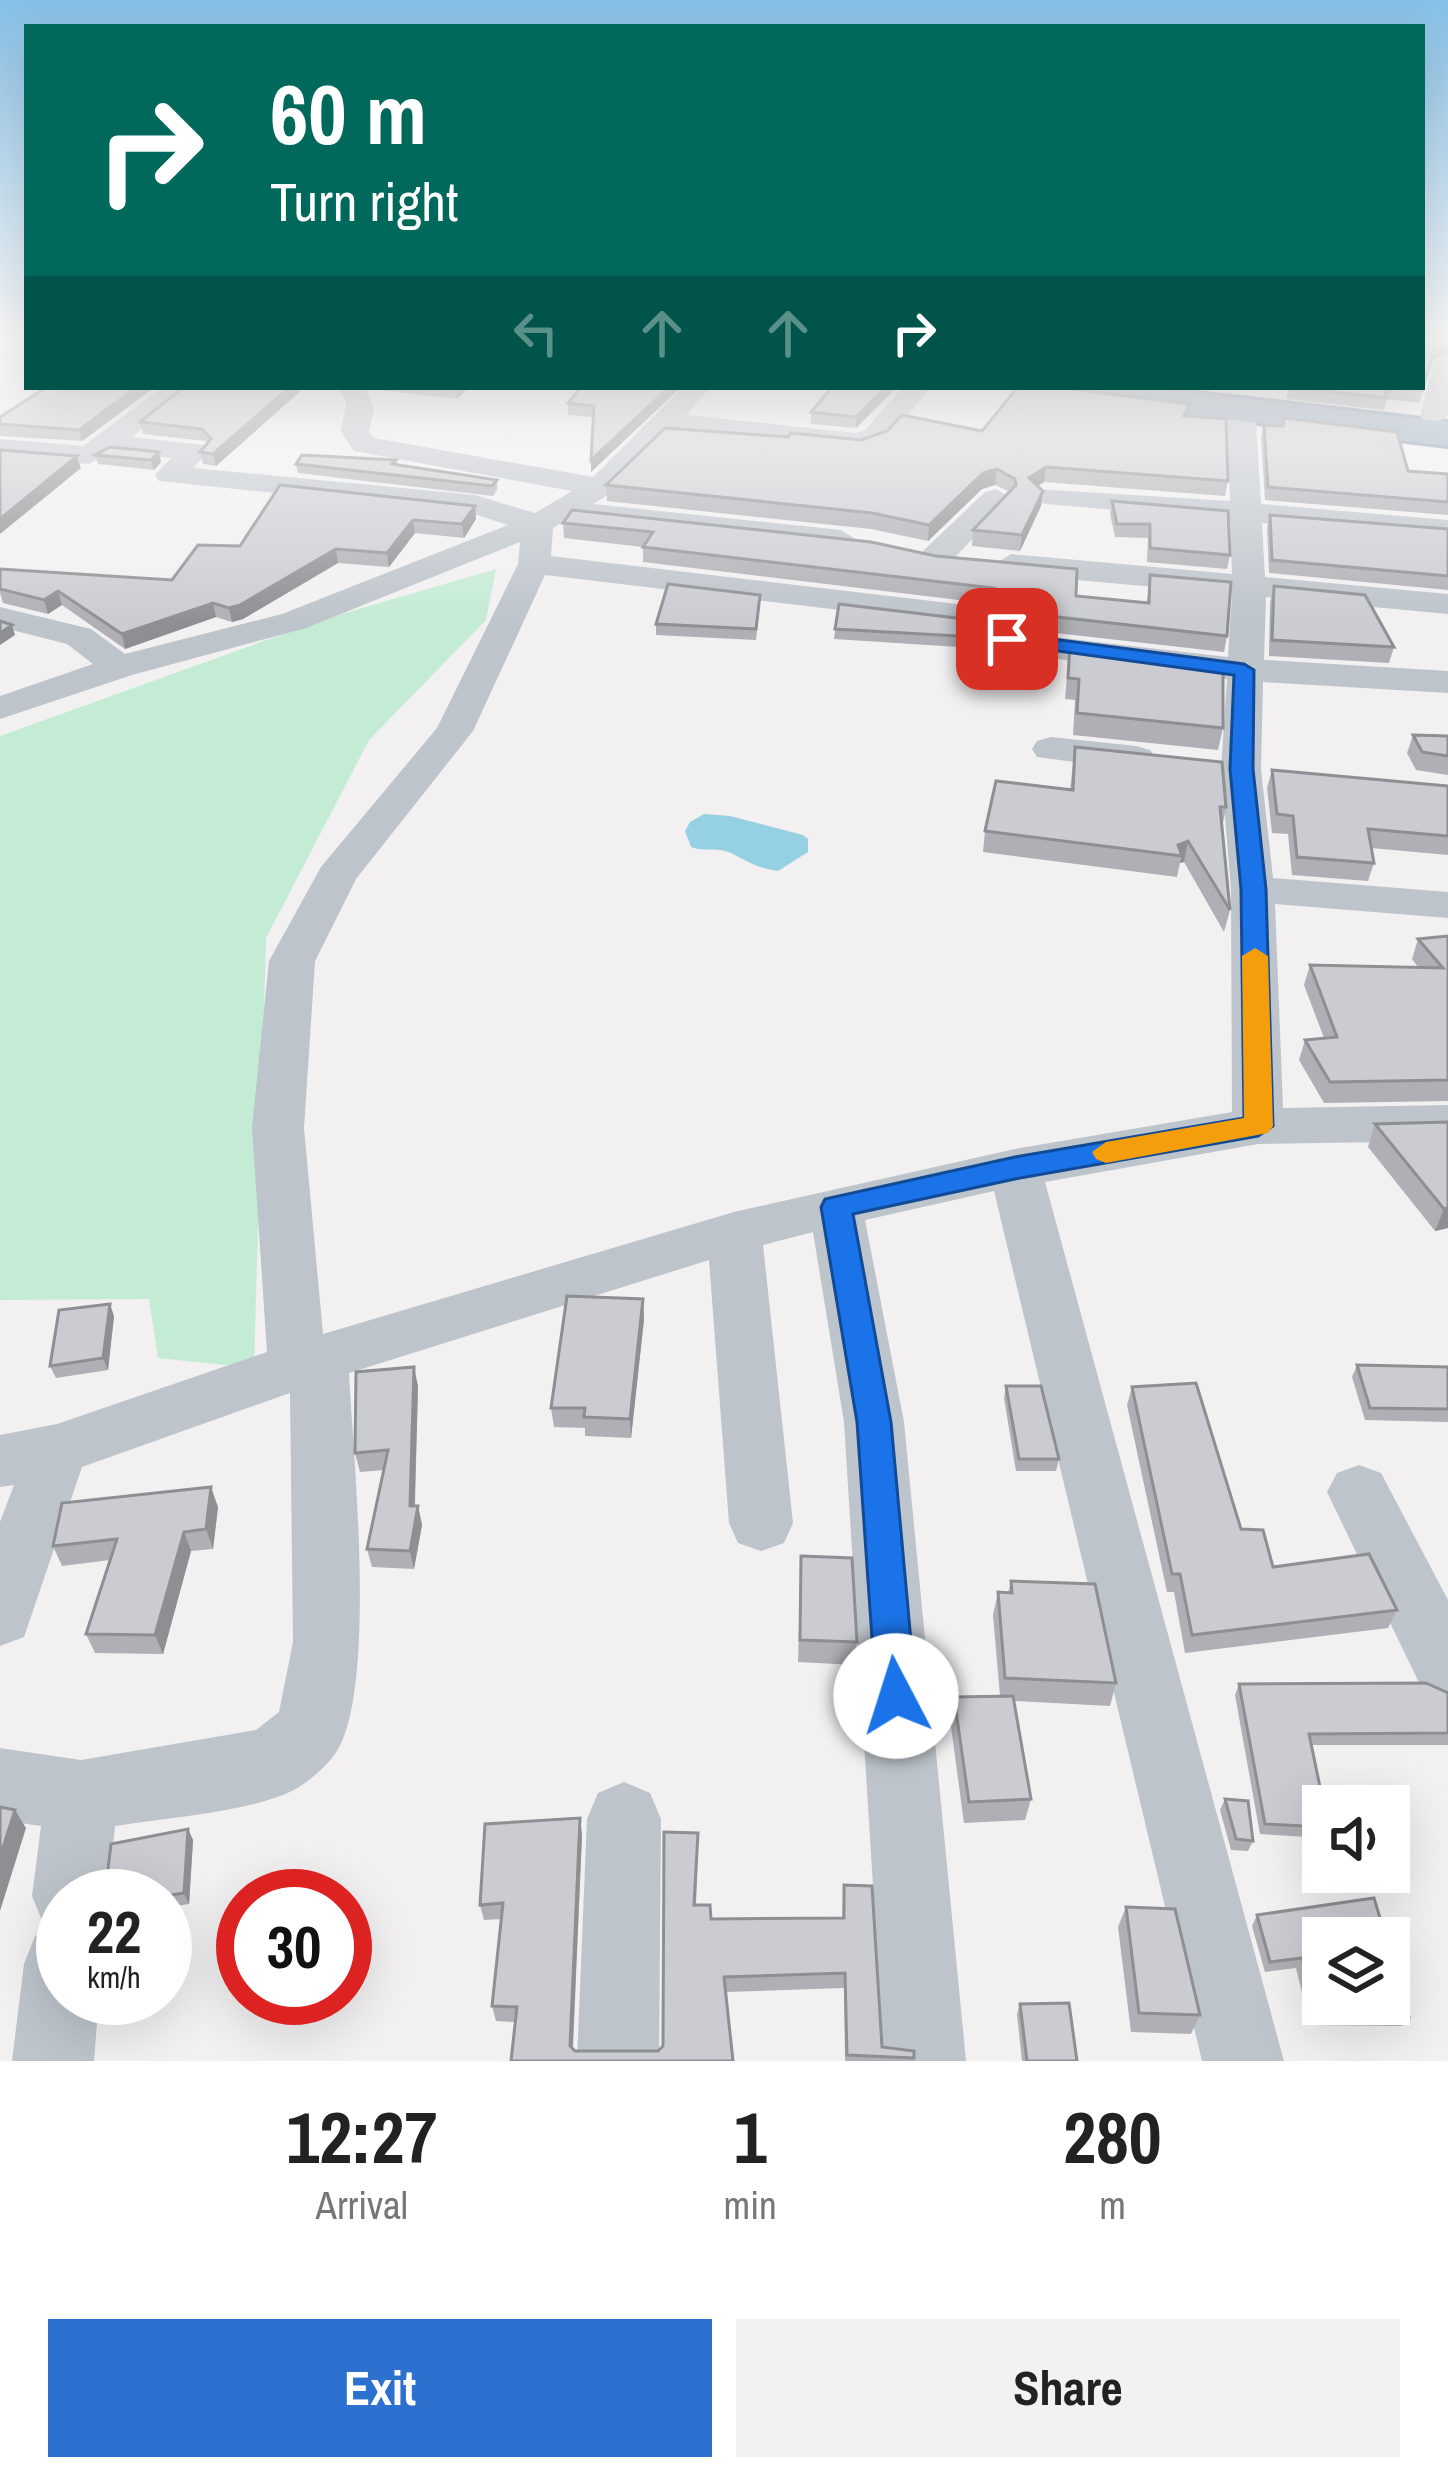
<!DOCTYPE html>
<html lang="en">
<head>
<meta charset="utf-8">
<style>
	body { margin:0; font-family:"Archivo Narrow",sans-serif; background:#f2f2f2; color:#222; height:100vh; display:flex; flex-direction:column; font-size:45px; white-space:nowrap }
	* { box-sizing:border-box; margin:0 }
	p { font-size:39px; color:#767676 }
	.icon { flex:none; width:66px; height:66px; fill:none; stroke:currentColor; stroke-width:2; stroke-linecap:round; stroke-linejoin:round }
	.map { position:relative; height:2061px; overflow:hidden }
	.details { display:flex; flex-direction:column; background:#fff; flex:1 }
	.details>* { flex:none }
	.hud { position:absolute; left:24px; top:24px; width:1401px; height:366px; border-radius:0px; box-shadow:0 12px 48px #0002; background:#00695c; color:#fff; overflow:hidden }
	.tools { position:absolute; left:1302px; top:1785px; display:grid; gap:24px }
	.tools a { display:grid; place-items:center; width:108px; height:108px; border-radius:0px; background:#fff; box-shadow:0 12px 48px #0002; font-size:60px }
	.speed { position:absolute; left:36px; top:1869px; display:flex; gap:24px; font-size:60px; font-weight:700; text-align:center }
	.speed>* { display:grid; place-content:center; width:156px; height:156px; border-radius:50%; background:#fff; box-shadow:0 12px 48px #0002; line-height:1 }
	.speed small { font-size:30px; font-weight:400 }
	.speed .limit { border:18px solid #d22; background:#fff; color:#111 }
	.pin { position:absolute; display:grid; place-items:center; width:102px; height:102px; color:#fff; margin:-51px; border-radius:24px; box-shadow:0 6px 18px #0006 }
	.me { position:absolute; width:132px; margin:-66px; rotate:355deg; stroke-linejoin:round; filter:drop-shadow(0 0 9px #0008) }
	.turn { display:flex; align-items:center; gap:42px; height:252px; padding:0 48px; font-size:54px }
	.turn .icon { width:156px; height:156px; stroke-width:2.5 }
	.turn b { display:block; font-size:84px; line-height:102px }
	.lanes { display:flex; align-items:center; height:114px; padding:0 48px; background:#0003; justify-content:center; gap:60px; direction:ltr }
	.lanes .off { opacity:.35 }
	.eta { display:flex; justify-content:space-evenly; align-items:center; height:204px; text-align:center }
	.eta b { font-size:72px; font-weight:800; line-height:84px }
	.cta { display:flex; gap:24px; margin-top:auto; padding:24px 48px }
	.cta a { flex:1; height:138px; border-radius:0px; background:#2c71d0; color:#fff; font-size:48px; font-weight:800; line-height:138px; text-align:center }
	.cta a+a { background:#f2f2f2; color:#222 }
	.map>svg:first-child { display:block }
</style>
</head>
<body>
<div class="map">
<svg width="1448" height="2061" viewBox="0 0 1448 2061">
	<rect width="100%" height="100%" fill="#f2f0f0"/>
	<path fill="#c4ebd4" d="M 496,569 L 486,620 L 369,740 L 266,938 L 254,1368 L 158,1358 L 149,1299 L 0,1300 L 0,736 L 328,618 Z"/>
	<path fill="#96d1e3" d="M 704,814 L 730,816 L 803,835 L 808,839 L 808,852 L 778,871 C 757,868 749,862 731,853 C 719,847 704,852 691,847 L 685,831 L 690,822 Z"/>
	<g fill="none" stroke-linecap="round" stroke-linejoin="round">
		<g stroke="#798da5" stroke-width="6">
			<path id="highway" d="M 1032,387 L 1146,387 L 1448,422 L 1448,446 L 1051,398 L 1038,395 Z"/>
		</g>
		<path fill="#bdc4cb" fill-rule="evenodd" d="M 1448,354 L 1448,416 L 1434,424 L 1424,422 L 1420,416 L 1435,362 Z
			M 163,387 L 193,387 L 132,437 L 204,445 L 209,451 L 193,468 L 475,495 L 535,513 L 572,491 L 354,451 L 341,432 L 346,403 L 338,387 L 365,387 L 374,408 L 369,432 L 374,438 L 593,477 L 683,387 L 711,387 L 686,415 L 856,433 L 865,430 L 903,387 L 931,387 L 885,442 L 859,451 L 672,430 L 611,493 L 593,504 L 841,530 L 857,540 L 852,547 L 841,550 L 567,520 L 553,528 L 551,556 L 991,608 L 1013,616 L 1027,634 L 1228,657 L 1232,594 L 1011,574 L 995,564 L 1011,554 L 1232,574 L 1230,520 L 1046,504 L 1035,501 L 1031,495 L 1035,489 L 1230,501 L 1227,408 L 1241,400 L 1255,408 L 1261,504 L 1448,520 L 1448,538 L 1262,523 L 1265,577 L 1448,594 L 1448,614 L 1266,597 L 1264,660 L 1448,671 L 1448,693 L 1263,682 L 1261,769 L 1273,878 L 1448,892 L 1448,918 L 1275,904 L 1283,1108 L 1448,1105 L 1448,1141 L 1258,1144 L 1045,1182 L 1284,2061 L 1202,2061 L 994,1191 L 865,1220 L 904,1422 L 966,2061 L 884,2061 L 844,1422 L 813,1232 L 763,1245 L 793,1523 L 784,1543 L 761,1551 L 738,1543 L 729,1523 L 709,1260 L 349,1373 C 353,1454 378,1693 335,1754 C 327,1766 307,1783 294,1790 C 251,1812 164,1818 115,1826 L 108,1896 L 63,1896 L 63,1998 L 99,1998 L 94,2061 L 12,2061 L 24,1964 L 35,1936 L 55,1928 L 43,1923 L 32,1896 L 41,1826 L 0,1820 L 0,1748 L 81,1760 L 256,1730 L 279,1712 L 293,1642 L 290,1393 L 82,1467 L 24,1637 L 0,1646 L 0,1522 L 14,1485 L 0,1487 L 0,1435 L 57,1424 L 267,1352 L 252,1128 L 269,961 L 321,867 L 437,728 L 518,564 L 520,542 L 306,628 L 132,675 L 0,719 L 0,696 L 93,664 L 67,644 L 0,627 L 0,607 L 91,629 L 125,654 L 282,614 L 508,525 L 471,513 L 159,481 L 155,475 L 171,458 L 111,452 L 89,464 L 0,457 L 0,439 L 83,446 ZM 545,575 L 983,627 L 995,646 L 1024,655 L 1227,679 L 1221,769 L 1231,889 L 1232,1112 L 1015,1149 L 734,1212 L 323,1334 L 304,1128 L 315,961 L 356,879 L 473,731 Z
			M 996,489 L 1011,498 L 1007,504 L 948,564 L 924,564 L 920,557 L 924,550 L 985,492 Z
			M 1051,737 L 1136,746 L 1150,750 L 1156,758 L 1150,766 L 1136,770 L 1037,757 L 1032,749 L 1037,741 Z
			M 1359,1465 L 1381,1473 L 1448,1600 L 1448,1702 L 1424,1693 L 1327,1492 L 1337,1473 Z
			M 624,1782 L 650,1793 L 661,1819 L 659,2061 L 577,2061 L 587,1819 L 598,1793 Z"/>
		<use href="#highway" fill="#8da2b9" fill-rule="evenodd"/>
	</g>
	<path fill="#afafb5" d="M 1422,336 L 1448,336 L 1448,353 L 1431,361 L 1419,403 L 1387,399 L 1384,410 L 1287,399 L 1288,387 Z
		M 47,387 L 155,387 L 82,441 L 0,436 L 0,417 Z
		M 184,387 L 305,387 L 216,466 L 203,464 L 200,452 L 207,444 L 205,441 L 143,434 L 140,422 Z
		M 369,387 L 469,387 L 457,399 L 371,389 Z
		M 681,387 L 591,472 L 593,417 L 568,415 L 568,403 Z
		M 832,387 L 897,387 L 856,428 L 811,424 L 811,412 Z
		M 1187,416 L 1228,481 L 1225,496 L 1044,482 L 1038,486 L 1041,506 L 1020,551 L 972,546 L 973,530 L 1010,492 L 995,485 L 982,489 L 928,541 L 871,529 L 607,501 L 606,485 L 788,437 L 861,440 Z
		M 1264,425 L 1408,471 L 1448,474 L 1448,515 L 1265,500 L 1261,437 Z
		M 95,455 L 161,462 L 154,470 L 98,464 Z
		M 396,460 L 397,465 L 497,480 L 497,490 L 493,496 L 298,473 L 296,464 Z
		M 280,485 L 476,519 L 464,538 L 415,533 L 389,567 L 338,563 L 243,619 L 232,622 L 216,617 L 125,649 L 62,605 L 48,614 L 3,603 L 0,593 L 0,569 L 172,580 L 240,546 Z
		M 1112,501 L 1230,555 L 1227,569 L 1147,562 L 1148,538 L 1115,537 L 1110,514 Z
		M 572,510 L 1076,596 L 1147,602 L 1150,575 L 1227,636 L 1224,652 L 1029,630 L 1015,612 L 992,604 L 643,562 L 643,547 L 564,538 L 563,523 Z
		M 1270,515 L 1448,529 L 1448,590 L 1269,573 L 1267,528 Z
		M 1274,586 L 1394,647 L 1389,663 L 1269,656 L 1270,602 Z
		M 839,604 L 985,626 L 984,636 L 975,636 L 974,648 L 834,639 Z
		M 760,605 L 756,640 L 656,635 L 656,624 Z
		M 1070,644 L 1223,728 L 1218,750 L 1073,735 L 1075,700 L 1065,699 Z
		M 1413,735 L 1448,736 L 1448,775 L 1416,770 L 1407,753 Z
		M 1075,747 L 1226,807 L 1222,828 L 1230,910 L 1224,932 L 1184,862 L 1180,863 L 1177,877 L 983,852 L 985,831 L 1070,790 Z
		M 1272,770 L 1448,786 L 1448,855 L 1371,848 L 1374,863 L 1368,881 L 1292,875 L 1288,834 L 1272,833 L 1267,788 Z
		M 1448,936 L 1448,1101 L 1324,1103 L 1299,1060 L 1305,1040 L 1324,1038 L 1304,985 L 1310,965 L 1418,967 L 1412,959 L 1418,939 Z
		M 1448,1122 L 1448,1228 L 1435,1231 L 1368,1147 L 1375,1124 Z
		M 643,1299 L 644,1319 L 631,1438 L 585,1436 L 585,1428 L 554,1427 L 551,1408 Z
		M 114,1316 L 108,1370 L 56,1378 L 50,1366 Z
		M 1357,1365 L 1448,1367 L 1448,1422 L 1365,1420 L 1352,1377 Z
		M 418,1386 L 415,1506 L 418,1506 L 422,1525 L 414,1569 L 372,1567 L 367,1549 L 384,1470 L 360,1472 L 355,1453 Z
		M 1006,1386 L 1059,1459 L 1056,1471 L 1016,1471 L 1004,1398 Z
		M 1132,1387 L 1241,1529 L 1273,1567 L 1397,1610 L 1388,1628 L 1185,1653 L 1174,1592 L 1167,1592 L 1127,1405 Z
		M 218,1507 L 213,1549 L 191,1551 L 163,1654 L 95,1653 L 86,1634 L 110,1560 L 62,1566 L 53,1546 Z
		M 801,1556 L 857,1642 L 855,1665 L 798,1662 Z
		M 1011,1581 L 1116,1683 L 1110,1706 L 1014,1701 L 1031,1799 L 1025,1820 L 964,1823 L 950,1719 L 954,1697 L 1000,1696 L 993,1615 L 998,1592 L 1008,1593 Z
		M 1239,1684 L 1448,1693 L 1448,1745 L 1311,1745 L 1323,1806 L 1323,1838 L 1260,1834 L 1235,1695 Z
		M 1225,1799 L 1253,1841 L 1248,1851 L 1231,1850 L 1220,1810 Z
		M 580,1818 L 582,1835 L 573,2049 L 575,2051 L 658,2051 L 663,2046 L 698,1850 L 696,1905 L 711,1919 L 842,1918 L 844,1885 L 882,2047 L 914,2058 L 914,2061 L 845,2061 L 844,1988 L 726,1992 L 733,2061 L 511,2061 L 515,2022 L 496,2021 L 492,2006 L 501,1919 L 484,1920 L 480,1905 Z
		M 188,1829 L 193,1840 L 189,1904 L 165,1908 L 165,1896 L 106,1886 Z
		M 1126,1907 L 1200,2015 L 1191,2034 L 1131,2032 L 1118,1927 Z
		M 1257,1915 L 1409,2017 L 1402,2026 L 1310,2025 L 1296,1968 L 1265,1972 L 1252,1926 Z
		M 1020,2004 L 1077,2061 L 1022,2061 L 1017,2014 Z"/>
	<path fill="#8e8f93" d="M 1448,343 L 1448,353 L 1431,361 L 1434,350 Z
		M 137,387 L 155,387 L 82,441 L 79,430 Z
		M 290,387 L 305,387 L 216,466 L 213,454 Z
		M 469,387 L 457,399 L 456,388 Z
		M 669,387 L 681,387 L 591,472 L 591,460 Z
		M 886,387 L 897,387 L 856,428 L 856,417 Z
		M 159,452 L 161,462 L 154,470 L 151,460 Z
		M 77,456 L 81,468 L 0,534 L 0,519 Z
		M 1046,467 L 1044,482 L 1027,493 L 1029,478 Z
		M 997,469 L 995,485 L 982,489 L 928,541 L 929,525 L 983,473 Z
		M 1043,491 L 1041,506 L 1020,551 L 1022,535 Z
		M 475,506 L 476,519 L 464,538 L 462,524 Z
		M 413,520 L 415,533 L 389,567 L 387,553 Z
		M 336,549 L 338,563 L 243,619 L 232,622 L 229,608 Z
		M 58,591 L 62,605 L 48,614 L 44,600 Z
		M 213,603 L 216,617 L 125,649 L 122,634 Z
		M 12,625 L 15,635 L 0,645 L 0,633 Z
		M 1188,841 L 1184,862 L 1180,863 L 1182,856 L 1178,845 Z
		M 1448,1208 L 1448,1228 L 1435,1231 L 1444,1209 Z
		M 643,1299 L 644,1319 L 631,1438 L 630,1419 Z
		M 110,1304 L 114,1316 L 108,1370 L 103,1358 Z
		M 414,1367 L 418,1386 L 414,1524 L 410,1506 Z
		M 211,1487 L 218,1507 L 213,1549 L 206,1529 Z
		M 418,1506 L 422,1525 L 414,1569 L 410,1551 Z
		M 184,1532 L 191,1551 L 163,1654 L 155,1635 Z
		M 15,1810 L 26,1828 L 0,1911 L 0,1857 Z
		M 580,1818 L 582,1835 L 572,2061 L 570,2046 Z
		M 188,1829 L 193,1840 L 189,1904 L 184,1893 Z"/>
	<path fill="#cbccd2" stroke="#8e8f93" stroke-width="3" d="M 1422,336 L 1448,336 L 1448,343 L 1434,350 L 1422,391 L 1385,387 L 1422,387 Z
		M 47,387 L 137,387 L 79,430 L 0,424 L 0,417 Z
		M 184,387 L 290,387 L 213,454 L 200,452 L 211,439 L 202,429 L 140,422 Z
		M 581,387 L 669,387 L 591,460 L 594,406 L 568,403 Z
		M 832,387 L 886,387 L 856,417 L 811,412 Z
		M 1018,387 L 1055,387 L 1189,404 L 1184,416 L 1226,419 L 1228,481 L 1046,467 L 1029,478 L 1043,491 L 1022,535 L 973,530 L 1016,485 L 1015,479 L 997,469 L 983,473 L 929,525 L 872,513 L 606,485 L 665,428 L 788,437 L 791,433 L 861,440 L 887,431 L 902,415 L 982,431 Z
		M 1289,387 L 1384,387 L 1387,398 Z
		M 1284,418 L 1397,432 L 1408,471 L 1448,474 L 1448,502 L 1268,487 L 1264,425 L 1283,426 Z
		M 110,447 L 159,452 L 151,460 L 95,455 Z
		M 0,450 L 77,456 L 0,519 Z
		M 302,455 L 396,460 L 392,464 L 497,480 L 492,486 L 296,464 Z
		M 280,485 L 475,506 L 462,524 L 413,520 L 387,553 L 336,549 L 240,605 L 229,608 L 213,603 L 122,634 L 58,591 L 44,600 L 0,589 L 0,569 L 172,580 L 198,545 L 240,546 Z
		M 1112,501 L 1228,511 L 1230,555 L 1150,548 L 1150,524 L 1117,524 Z
		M 572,510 L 871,542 L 936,556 L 1077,569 L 1076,596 L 1149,603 L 1150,575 L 1231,582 L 1227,636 L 1031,614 L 1016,596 L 993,588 L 643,547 L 653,532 L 563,523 Z
		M 1270,515 L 1448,529 L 1448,576 L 1272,560 Z
		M 668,584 L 760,595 L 756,629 L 656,624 Z
		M 1274,586 L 1365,595 L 1394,647 L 1272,640 Z
		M 839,604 L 981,621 L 985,626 L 976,625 L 975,637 L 835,629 Z
		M 0,621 L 12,625 L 0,633 Z
		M 1070,644 L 1223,662 L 1223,728 L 1077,713 L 1079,679 L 1068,678 Z
		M 1413,735 L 1448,736 L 1448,756 L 1422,752 Z
		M 1075,747 L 1222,762 L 1226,807 L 1220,807 L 1230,910 L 1188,841 L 1178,845 L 1182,856 L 985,831 L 996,781 L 1073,790 Z
		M 1272,770 L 1448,786 L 1448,836 L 1368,829 L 1374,863 L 1297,857 L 1293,816 L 1277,814 Z
		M 1448,936 L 1448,1080 L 1330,1082 L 1305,1040 L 1337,1037 L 1310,965 L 1443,968 L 1418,939 Z
		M 1448,1122 L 1448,1208 L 1444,1209 L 1375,1124 Z
		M 567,1296 L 643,1299 L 630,1419 L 584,1417 L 585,1408 L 551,1408 Z
		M 110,1304 L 103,1358 L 50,1366 L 59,1310 Z
		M 1357,1365 L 1448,1367 L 1448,1409 L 1370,1408 Z
		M 414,1367 L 410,1506 L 418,1506 L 410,1551 L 367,1549 L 388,1450 L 355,1453 L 356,1372 Z
		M 1196,1383 L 1241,1529 L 1263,1530 L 1273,1567 L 1369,1554 L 1397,1610 L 1192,1635 L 1180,1574 L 1172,1574 L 1132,1387 Z
		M 1006,1386 L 1041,1386 L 1059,1459 L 1019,1459 Z
		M 211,1487 L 206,1529 L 184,1532 L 155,1635 L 86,1634 L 117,1539 L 53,1546 L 62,1503 Z
		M 801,1556 L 852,1558 L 857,1642 L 800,1640 Z
		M 1011,1581 L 1095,1584 L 1116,1683 L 1005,1678 L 998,1592 L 1012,1593 Z
		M 1426,1683 L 1448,1693 L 1448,1733 L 1309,1734 L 1324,1806 L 1323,1827 L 1265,1824 L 1239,1684 Z
		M 1013,1696 L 1031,1799 L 969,1802 L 954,1697 Z
		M 1225,1799 L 1248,1801 L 1253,1841 L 1236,1839 Z
		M 0,1807 L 15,1810 L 0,1857 Z
		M 580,1818 L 570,2046 L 575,2051 L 658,2051 L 663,2046 L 664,1832 L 698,1833 L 694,1905 L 710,1905 L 711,1919 L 844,1918 L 844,1885 L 872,1886 L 882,2047 L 914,2051 L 914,2058 L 847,2055 L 845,1973 L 724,1977 L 733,2061 L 511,2061 L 517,2007 L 492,2006 L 503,1903 L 480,1905 L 485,1824 Z
		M 188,1829 L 184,1893 L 165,1896 L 93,1896 L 93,1890 L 106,1886 L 111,1844 Z
		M 1374,1898 L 1386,1938 L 1323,1938 L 1323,2004 L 1389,2004 L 1389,1949 L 1409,2017 L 1316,2015 L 1302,1958 L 1270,1962 L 1257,1915 Z
		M 1126,1907 L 1175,1909 L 1200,2015 L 1139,2013 Z
		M 1069,2003 L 1077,2061 L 1027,2061 L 1020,2004 Z"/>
	<linearGradient id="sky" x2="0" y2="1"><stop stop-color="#87c0e6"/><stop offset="0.54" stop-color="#f9f8f8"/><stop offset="1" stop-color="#f9f8f8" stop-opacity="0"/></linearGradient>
	<rect width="1448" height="624" fill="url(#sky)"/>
	<path fill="#1a73e8" stroke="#114b97" stroke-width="3" d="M 1007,633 L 1244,664 L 1254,670 L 1253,769 L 1266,889 L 1273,1126 L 1258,1136 L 1015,1179 L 853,1214 L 891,1422 L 916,1696 L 910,1709 L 896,1715 L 882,1709 L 876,1696 L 857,1422 L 821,1207 L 825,1199 L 1015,1157 L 1244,1118 L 1241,889 L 1230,769 L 1234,675 L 1000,643 L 1000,634 Z"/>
	<path fill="#f59e0b" d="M 1255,948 L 1268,956 L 1273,1126 L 1268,1133 L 1106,1163 L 1096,1159 L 1092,1152 L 1106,1142 L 1244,1118 L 1242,956 Z"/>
</svg>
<div class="tools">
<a><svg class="icon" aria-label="sound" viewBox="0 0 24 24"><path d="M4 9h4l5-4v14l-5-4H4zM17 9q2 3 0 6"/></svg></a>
<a><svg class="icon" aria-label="layers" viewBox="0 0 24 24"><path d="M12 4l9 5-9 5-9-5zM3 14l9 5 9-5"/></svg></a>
</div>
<div class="speed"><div>22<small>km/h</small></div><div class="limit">30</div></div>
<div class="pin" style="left:1007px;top:639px;background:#d93025"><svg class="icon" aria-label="arrive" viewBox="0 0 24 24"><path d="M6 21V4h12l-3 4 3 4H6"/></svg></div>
<svg class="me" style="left:896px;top:1696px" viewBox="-20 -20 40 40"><circle r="19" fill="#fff"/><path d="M0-13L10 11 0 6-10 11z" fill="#1a73e8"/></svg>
<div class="hud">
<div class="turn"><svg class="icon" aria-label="right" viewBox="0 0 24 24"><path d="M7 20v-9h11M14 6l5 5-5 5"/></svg><div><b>60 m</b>Turn right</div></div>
<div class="lanes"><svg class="icon off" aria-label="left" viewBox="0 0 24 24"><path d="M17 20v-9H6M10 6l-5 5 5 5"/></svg><svg class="icon off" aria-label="ahead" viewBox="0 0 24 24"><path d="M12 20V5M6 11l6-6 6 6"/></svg><svg class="icon off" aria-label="ahead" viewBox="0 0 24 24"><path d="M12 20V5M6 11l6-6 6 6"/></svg><svg class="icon" aria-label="right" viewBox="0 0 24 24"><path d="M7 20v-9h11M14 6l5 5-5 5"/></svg></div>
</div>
</div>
<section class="details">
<div class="eta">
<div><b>12:27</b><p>Arrival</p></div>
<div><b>1</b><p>min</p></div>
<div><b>280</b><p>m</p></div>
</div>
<div class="cta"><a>Exit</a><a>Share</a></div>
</section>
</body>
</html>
